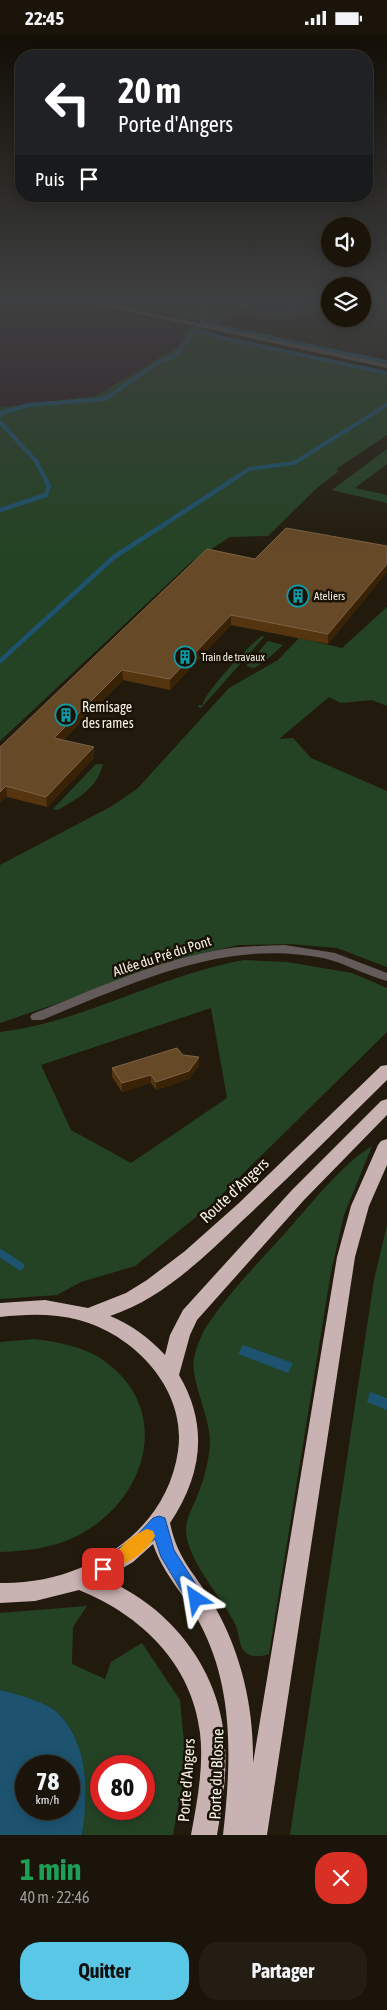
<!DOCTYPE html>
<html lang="fr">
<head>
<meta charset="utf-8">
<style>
	body { margin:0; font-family:"Asap Condensed",sans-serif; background:#231d13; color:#f1f3f6; height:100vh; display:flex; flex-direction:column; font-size:19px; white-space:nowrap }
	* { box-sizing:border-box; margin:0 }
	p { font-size:16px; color:#9f9e9c }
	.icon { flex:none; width:28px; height:28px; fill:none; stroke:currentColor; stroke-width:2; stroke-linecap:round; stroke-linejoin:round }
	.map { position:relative; height:1800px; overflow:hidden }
	.sheet { display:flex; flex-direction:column; background:#1a140a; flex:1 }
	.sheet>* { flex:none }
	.guide { position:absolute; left:15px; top:15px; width:358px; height:152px; border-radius:20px; box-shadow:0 2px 12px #0003,0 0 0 1px #38332b; background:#202124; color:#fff; overflow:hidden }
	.controls { position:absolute; left:321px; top:182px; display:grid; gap:10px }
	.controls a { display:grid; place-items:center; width:50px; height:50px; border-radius:50%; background:#1a140a; box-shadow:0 2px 12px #0003,0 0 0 1px #38332b; font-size:25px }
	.speed { position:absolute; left:15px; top:1720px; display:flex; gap:10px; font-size:25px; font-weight:700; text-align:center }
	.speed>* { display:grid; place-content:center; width:65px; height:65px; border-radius:50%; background:#1a140a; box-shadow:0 2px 12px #0003,0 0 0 1px #38332b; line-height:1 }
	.speed small { font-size:12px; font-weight:400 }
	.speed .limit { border:8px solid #d22; background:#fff; color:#111 }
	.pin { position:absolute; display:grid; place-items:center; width:42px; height:42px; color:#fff; margin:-21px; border-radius:10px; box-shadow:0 2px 8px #0006 }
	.me { position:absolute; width:55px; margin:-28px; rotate:327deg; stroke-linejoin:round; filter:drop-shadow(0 0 4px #0008) }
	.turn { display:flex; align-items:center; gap:18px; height:105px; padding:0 20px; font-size:22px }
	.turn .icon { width:65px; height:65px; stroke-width:2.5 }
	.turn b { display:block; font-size:35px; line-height:42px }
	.then { display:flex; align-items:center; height:48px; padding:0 20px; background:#0003; gap:10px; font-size:19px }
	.round { display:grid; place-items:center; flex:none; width:52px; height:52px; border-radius:20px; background:#231d13 }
	.overview { display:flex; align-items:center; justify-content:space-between; height:85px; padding:0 20px }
	h1 { font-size:30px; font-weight:700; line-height:38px; color:#1e9e55 }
	.primary-button { display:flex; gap:10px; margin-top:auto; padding:10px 20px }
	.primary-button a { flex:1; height:58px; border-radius:20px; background:#5bc7e7; color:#111; font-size:20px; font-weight:700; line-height:58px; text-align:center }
	.primary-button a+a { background:#231d13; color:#f1f3f6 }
	.status { display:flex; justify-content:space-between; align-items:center; height:35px; padding:0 25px; background:#1a140a; direction:ltr }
	.status svg { height:14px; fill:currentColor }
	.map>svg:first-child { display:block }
</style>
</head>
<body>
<div class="status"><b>22:45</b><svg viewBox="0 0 49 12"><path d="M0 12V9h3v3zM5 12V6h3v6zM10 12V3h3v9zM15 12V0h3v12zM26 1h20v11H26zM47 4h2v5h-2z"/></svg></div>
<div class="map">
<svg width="387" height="1800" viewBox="0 0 387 1800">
	<rect width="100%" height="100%" fill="#221b0d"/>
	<path fill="#2f1d25" d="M 0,266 L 58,266 L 72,269 L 67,276 L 81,281 L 121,279 L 180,292 L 184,295 L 185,307 L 96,361 L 0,372 Z"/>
	<path fill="#244324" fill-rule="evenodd" d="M 102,266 L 330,266 L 330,276 L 283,283 L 230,279 L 217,289 Z
		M 191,293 L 207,296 L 206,300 L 387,340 L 387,400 L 336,434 L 339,436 L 318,452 L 268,501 L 230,502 L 191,527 L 0,706 L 0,372 L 96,361 L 185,307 L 184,295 Z
		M 387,414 L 387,429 L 355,453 L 387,460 L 387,468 L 332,455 Z
		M 387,572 L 387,671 L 372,665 L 341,668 L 329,662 L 279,704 L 293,703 L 311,723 L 387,756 L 387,932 L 337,913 L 290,909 L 238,910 L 171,926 L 85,959 L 0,988 L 0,830 L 112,771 L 137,754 L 229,653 L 278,625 L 299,603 L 342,613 Z
		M 262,601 L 264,602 L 201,673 L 198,672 L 199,670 L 203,670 C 202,660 251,608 262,601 Z
		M 268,606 L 283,610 L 264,627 L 254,633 L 246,631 Z
		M 96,729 L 103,729 C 97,753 79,763 58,775 L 53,774 Z
		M 244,925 L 287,927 L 352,938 L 387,953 L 387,997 L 211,1170 L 135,1231 L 81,1247 L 57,1260 L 0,1264 L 0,997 C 84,987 160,940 244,925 ZM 211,973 L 227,1063 L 131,1128 L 71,1095 L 41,1030 Z
		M 372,1111 L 344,1180 L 331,1237 L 269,1619 C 260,1622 251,1623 244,1616 C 239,1610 239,1599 236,1591 C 222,1561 187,1527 186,1495 C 186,1482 194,1471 198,1459 C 205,1442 210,1422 210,1404 C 209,1380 190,1343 194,1323 C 197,1310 203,1295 211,1285 C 233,1253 261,1225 287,1196 C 310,1170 343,1128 372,1111 Z
		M 387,1190 L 387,1800 L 290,1800 L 374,1245 Z
		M 35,1304 C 58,1307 80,1311 100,1323 C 175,1372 148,1465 77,1501 C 53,1513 27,1516 0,1517 L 0,1307 Z
		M 87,1571 L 73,1592 L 72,1629 L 105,1644 L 111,1627 L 142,1608 L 180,1665 L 186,1729 L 173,1800 L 82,1800 C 89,1759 89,1708 57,1677 C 44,1666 16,1659 0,1655 L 0,1578 ZM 101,1731 L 144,1731 L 144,1774 L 101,1774 Z"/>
	<path fill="#1d536f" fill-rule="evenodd" d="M 243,1310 L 293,1328 L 288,1338 L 238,1319 Z
		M 370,1357 L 387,1363 L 387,1375 L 367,1367 Z
		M 0,1655 C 16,1659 44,1666 57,1677 C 89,1708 89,1759 82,1800 L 0,1800 ZM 26,1731 L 69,1731 L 69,1774 L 26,1774 Z"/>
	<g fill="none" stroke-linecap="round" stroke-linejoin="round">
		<path stroke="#1d536f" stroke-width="4" d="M 202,288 L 387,327
			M 202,289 L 201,275 L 209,270 L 225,267 L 268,275 L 330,269
			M 196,295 L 222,303 L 387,338
			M 0,381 L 1,378 L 29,370 L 105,364 L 160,326 L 174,322 L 196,293
			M 0,387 L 36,426 L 47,447
			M 249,434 L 294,428 L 387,370
			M 229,447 L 246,436"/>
		<path stroke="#1d536f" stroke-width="4.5" d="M 0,475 L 46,460 L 49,451 L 46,446
			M 0,626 L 114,522 L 231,446"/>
		<path stroke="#1d536f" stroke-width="8" d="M 0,1218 L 20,1231"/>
		<path fill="#635a5a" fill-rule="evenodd" d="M 81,266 L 95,266 L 387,329 L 387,333 Z
			M 285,910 L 335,918 L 387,938 L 387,946 C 365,940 345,928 323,923 C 224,903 131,949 42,985 L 32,985 L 30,982 L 32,979 C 91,956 150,928 213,916 C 237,911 260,911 285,910 Z"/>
		<path fill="#c9b2b2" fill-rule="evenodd" d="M 387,1030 L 387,1045 C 339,1092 292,1140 242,1186 C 203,1223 162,1264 110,1281 C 132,1290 149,1303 165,1320 L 170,1300 L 183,1275 L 292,1155 L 381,1066 L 387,1064 L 387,1080 L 304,1165 L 197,1285 L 190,1300 L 179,1340 C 209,1391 202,1440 170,1488 C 178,1527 197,1540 215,1572 C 242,1620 254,1674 253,1728 L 337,1222 L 351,1171 L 378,1110 L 381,1106 L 387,1104 L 387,1130 L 369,1171 L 355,1222 L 267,1800 L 223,1800 C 231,1729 235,1653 199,1587 C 185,1560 163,1539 153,1509 L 133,1527 L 104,1544 C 172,1572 222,1637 225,1712 C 227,1742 222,1771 217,1800 L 191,1800 C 197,1767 204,1732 200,1698 C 192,1629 141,1580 79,1555 L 35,1566 L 0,1568 L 0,1548 C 80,1550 166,1501 178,1416 C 187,1355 135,1300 79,1285 C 53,1278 26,1279 0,1282 L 0,1268 L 45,1265 L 88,1273 L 126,1258 L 147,1245 L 185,1216 L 239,1168 L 381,1031 Z"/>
	</g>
	<path fill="#553410" d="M 387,511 L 387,537 L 328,609 L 231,590 L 170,655 L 123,645 L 63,705 L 94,723 L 47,772 L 7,762 L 0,712 L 255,524 Z
		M 183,1020 L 199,1022 L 199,1031 L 189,1044 L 156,1055 L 151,1048 L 122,1057 L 112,1042 L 112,1033 Z"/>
	<path fill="#392205" d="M 387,529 L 387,537 L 328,609 L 328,599 Z
		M 231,580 L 231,590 L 170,655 L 170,644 Z
		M 122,635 L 123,645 L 55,713 L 54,703 Z
		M 94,712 L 94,723 L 47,772 L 46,762 Z
		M 6,751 L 7,762 L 0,768 L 0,757 Z
		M 199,1022 L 199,1031 L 189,1044 L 156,1055 L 156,1047 Z
		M 151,1040 L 151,1048 L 122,1057 L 122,1048 Z"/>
	<path fill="#664927" stroke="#7d6346" d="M 286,493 L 387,511 L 387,529 L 328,599 L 231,580 L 170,644 L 122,635 L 54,703 L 94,712 L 46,762 L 6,751 L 0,757 L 0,712 L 207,514 L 255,524 Z
		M 177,1013 L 183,1020 L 199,1022 L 189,1036 L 156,1047 L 151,1040 L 122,1048 L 112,1033 Z"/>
	<linearGradient id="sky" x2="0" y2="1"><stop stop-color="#130f07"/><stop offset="0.51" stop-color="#3e3f40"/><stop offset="1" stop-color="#3e3f40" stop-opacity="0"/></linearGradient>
	<rect width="387" height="518" fill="url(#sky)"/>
	<path fill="#1a73e8" stroke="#114b97" d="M 159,1481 L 165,1483 L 174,1515 L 202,1559 L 205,1564 L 202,1570 L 196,1572 L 190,1570 L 161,1522 L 155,1504 L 109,1539 L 103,1542 L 97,1539 L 95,1534 L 97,1529 L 137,1500 L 153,1483 Z"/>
	<path fill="#f59e0b" d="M 147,1494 L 153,1496 L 155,1501 C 150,1512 134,1525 123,1529 L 117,1527 L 114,1522 C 119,1511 136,1498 147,1494 Z"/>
	<defs>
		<g id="building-ring" transform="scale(1.125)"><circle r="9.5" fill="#191205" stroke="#0f9aa8" stroke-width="1.5"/><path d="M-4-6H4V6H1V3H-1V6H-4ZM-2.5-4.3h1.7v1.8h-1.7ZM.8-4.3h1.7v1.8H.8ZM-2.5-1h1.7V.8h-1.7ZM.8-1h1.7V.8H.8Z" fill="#0f9aa8"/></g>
	</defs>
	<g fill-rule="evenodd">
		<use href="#building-ring" x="298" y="561"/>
		<use href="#building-ring" x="185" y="622"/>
		<use href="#building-ring" x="66" y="680"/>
	</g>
	<g text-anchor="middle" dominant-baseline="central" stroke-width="5" stroke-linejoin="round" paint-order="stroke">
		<g font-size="11" fill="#f6f1e8" stroke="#191205" text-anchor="start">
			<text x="314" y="561">Ateliers</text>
			<text x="201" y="622">Train de travaux</text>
		</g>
		<g font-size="14" fill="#f6f1e8" stroke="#191205" text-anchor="start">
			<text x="82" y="672">Remisage<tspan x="82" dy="16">des rames</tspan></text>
		</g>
		<g font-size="14" fill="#f6f1e8" stroke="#191205">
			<text transform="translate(162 921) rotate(-18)">Allée du Pré du Pont</text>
		</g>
		<g font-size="16" fill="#f6f1e8" stroke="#191205">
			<text transform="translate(234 1155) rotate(-43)">Route d'Angers</text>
			<text transform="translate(216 1739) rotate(-88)">Porte du Blosne</text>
			<text transform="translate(186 1745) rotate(-86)">Porte d'Angers</text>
		</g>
	</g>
</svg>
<div class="controls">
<a><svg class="icon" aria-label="sound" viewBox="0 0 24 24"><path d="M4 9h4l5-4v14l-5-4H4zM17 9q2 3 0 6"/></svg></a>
<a><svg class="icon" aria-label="layers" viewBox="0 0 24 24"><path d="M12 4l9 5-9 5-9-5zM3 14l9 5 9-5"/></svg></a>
</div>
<div class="speed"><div>78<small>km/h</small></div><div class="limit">80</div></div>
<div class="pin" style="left:103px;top:1534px;background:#d93025"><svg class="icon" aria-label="arrive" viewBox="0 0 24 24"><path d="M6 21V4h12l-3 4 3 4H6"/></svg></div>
<svg class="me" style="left:196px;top:1564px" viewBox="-20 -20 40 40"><path d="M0-17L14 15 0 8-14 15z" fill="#1a73e8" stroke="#fff" stroke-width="4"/></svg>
<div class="guide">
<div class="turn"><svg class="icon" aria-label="left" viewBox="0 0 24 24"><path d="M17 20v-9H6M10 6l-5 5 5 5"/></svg><div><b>20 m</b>Porte d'Angers</div></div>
<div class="then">Puis<svg class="icon" aria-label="arrive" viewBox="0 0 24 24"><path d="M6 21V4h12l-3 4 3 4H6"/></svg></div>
</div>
</div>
<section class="sheet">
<div class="overview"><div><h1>1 min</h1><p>40 m · 22:46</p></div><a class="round" style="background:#d93025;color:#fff"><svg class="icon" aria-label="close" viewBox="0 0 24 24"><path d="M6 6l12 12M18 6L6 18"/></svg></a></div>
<div class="primary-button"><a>Quitter</a><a>Partager</a></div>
</section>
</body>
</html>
